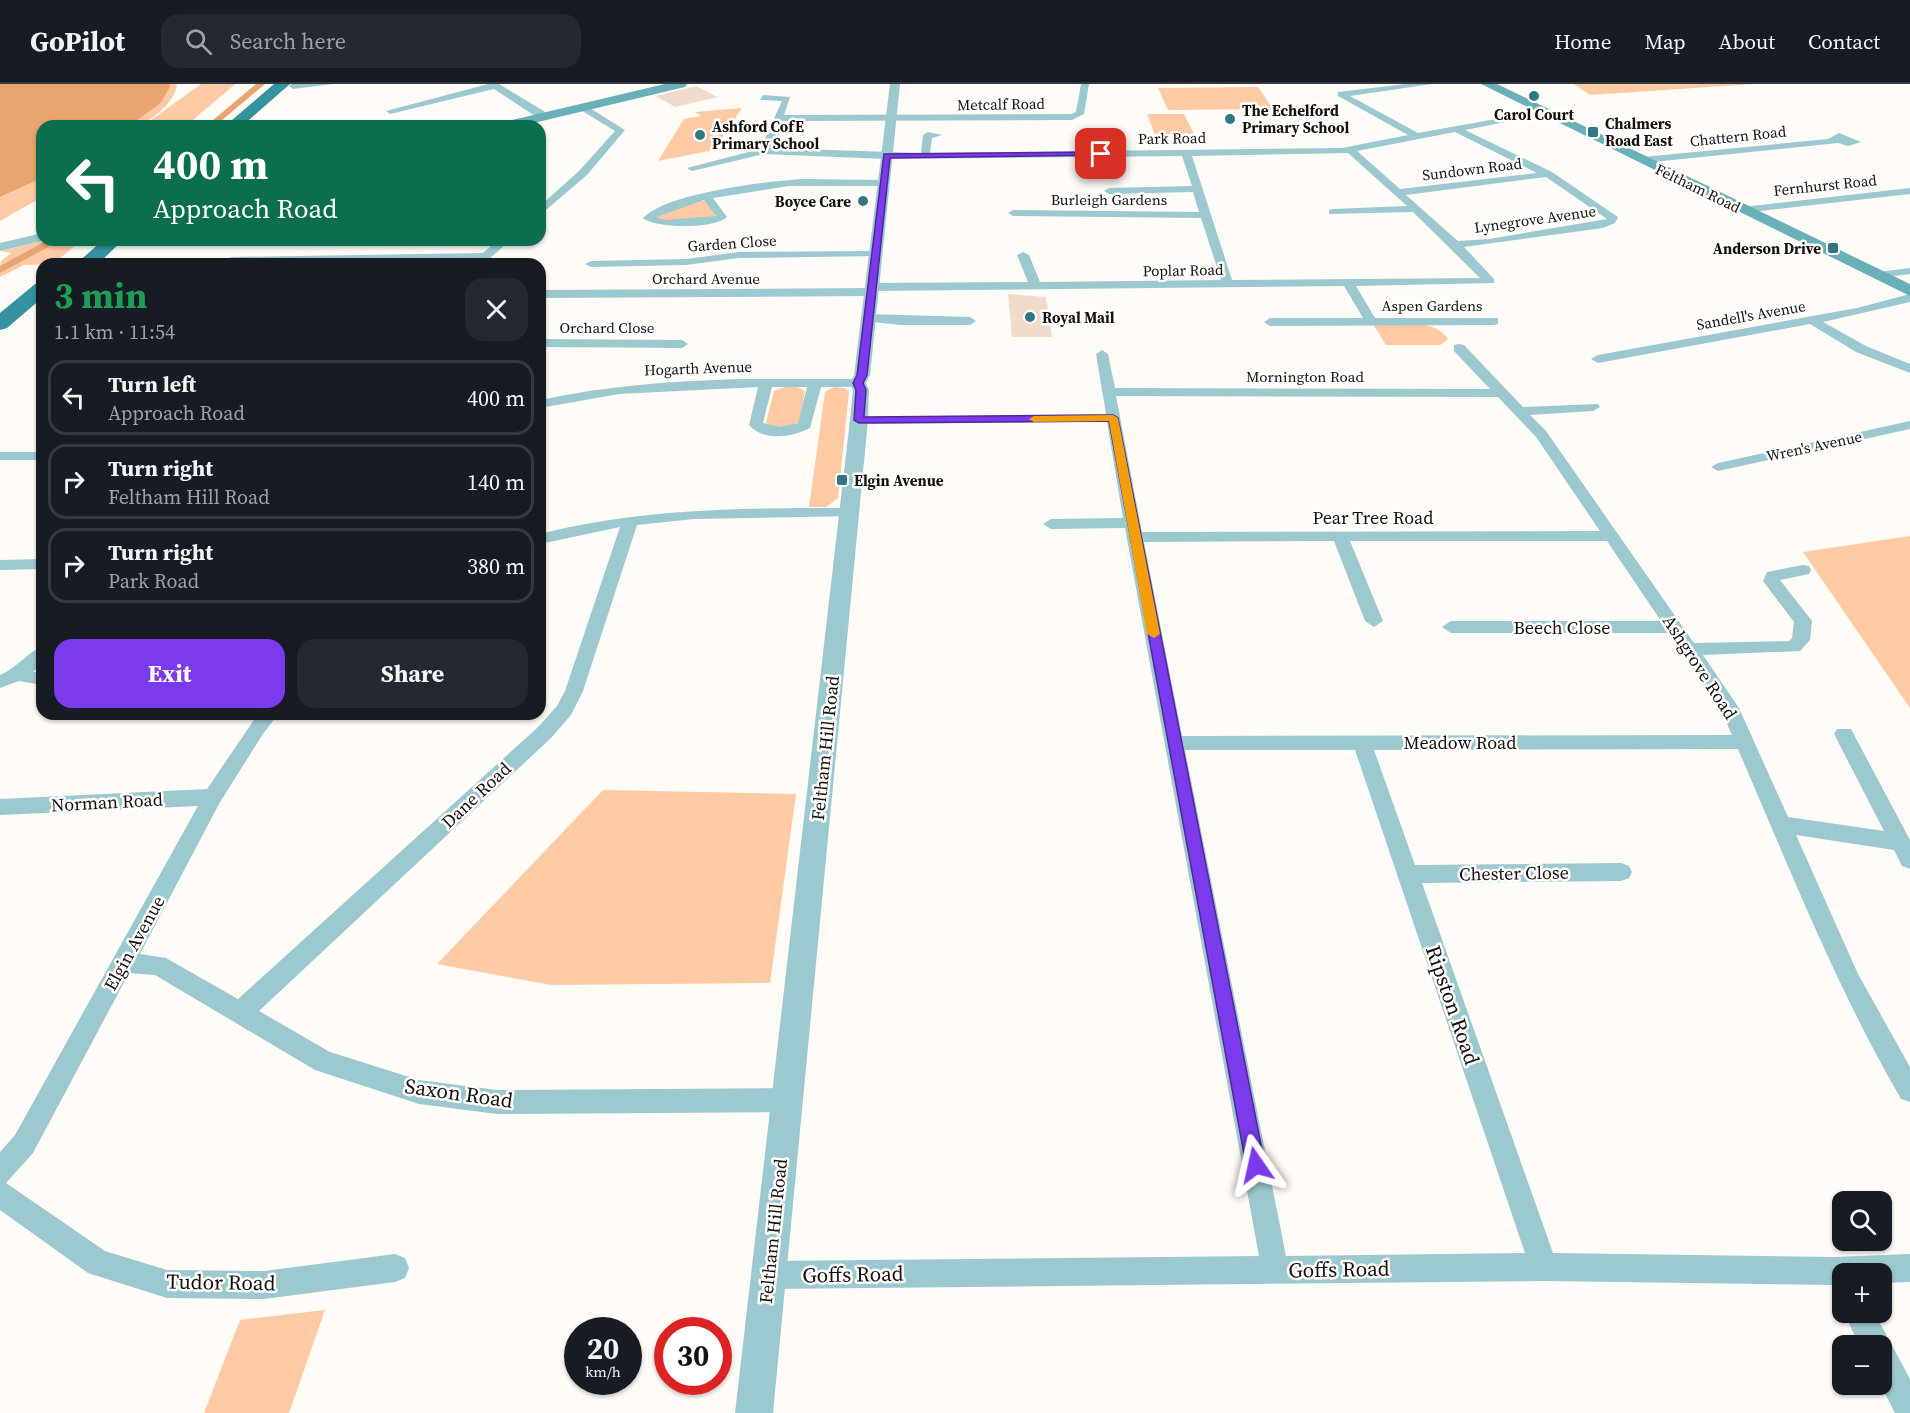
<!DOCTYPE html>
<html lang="en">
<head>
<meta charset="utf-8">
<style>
	body { margin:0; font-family:"Source Serif 4",serif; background:#242831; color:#f1f3f6; height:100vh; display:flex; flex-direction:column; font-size:22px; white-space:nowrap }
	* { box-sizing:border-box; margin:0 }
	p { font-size:20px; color:#9ea1a6 }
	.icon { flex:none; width:33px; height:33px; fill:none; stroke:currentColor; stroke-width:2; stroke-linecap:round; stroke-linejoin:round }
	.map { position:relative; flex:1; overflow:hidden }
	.drawer { position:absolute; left:36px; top:174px; width:510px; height:462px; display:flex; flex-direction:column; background:#171b24; border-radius:18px; box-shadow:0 2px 4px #0004 }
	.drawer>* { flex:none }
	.hud { position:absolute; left:36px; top:36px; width:510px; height:126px; border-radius:18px; box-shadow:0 2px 4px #0004; background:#0b6e4f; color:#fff; overflow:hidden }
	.fabs { position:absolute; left:1832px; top:1107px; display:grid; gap:12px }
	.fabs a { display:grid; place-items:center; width:60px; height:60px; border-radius:12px; background:#171b24; box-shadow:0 2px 4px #0004; font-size:30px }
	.speed { position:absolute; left:564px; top:1233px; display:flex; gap:12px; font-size:30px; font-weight:700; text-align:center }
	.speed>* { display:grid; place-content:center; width:78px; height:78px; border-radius:50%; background:#171b24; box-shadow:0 2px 4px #0004; line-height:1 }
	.speed small { font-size:15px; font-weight:400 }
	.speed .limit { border:9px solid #d22; background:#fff; color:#111 }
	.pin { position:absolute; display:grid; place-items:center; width:51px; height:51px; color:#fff; margin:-26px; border-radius:12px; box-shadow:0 3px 9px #0006 }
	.me { position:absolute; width:66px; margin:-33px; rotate:349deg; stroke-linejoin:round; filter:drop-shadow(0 0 4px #0008) }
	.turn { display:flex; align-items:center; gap:21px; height:126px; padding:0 18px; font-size:27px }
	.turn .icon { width:78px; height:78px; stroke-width:2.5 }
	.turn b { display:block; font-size:42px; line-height:51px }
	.round { display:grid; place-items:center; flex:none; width:63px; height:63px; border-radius:18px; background:#242831 }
	.head { display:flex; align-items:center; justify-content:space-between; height:102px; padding:0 18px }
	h1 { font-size:36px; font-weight:700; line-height:45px; color:#1e9e55 }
	.cta { display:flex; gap:12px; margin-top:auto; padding:12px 18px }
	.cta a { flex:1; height:69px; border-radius:18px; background:#7c3aed; color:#fff; font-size:24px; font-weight:700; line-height:69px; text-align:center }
	.cta a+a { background:#242831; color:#f1f3f6 }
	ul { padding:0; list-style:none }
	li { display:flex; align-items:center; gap:18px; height:75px; margin:0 12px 9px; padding:0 6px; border:3px solid #363941; border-radius:18px }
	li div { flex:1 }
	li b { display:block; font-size:22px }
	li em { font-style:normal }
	header { display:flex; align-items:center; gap:36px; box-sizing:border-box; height:84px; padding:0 30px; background:#171b24; border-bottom:2px solid #363941 }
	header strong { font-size:28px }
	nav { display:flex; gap:33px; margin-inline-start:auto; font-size:21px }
	.search { width:420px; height:54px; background:#242831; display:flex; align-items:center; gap:15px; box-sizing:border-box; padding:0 21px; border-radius:18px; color:#9ea1a6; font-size:22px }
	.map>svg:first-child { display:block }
</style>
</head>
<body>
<header>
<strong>GoPilot</strong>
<div class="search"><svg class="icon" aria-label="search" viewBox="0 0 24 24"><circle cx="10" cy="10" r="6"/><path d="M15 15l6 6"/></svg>Search here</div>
<nav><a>Home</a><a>Map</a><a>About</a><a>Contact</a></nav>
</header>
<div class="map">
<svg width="1910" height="1329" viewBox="0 0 1910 1329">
	<rect width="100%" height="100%" fill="#fffbf7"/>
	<path fill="#fecaa3" d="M 169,0 L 177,0 C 175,19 148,42 129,42 L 160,20 Z
		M 201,0 L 235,0 L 186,42 L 143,42 Z
		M 1574,0 L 1754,0 L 1590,11 Z
		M 1258,3 L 1273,25 L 1168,26 L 1158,4 Z
		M 742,24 L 714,66 L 658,77 L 684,35 L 701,32 L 695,28 Z
		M 1147,30 L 1184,30 L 1194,50 L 1155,51 Z
		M 42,94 L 42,113 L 0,137 L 0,113 Z
		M 699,117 L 706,117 L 716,131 L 711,135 L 660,137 L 655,134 L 655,132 Z
		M 47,156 L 52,156 L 0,184 L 1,177 L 11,169 L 1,167 Z
		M 57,156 L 82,156 L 53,180 L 24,181 L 0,193 L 0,188 Z
		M 1373,240 C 1397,241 1433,233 1448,255 L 1440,261 L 1386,261 Z
		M 784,303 L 797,303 L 805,307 L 799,338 C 788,343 776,346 766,339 L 774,307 Z
		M 834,303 L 845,304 L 849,308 L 838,414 L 826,423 L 809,423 L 825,308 Z
		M 1910,452 L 1910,624 L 1803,468 Z
		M 603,706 L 796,710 L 770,899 L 551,901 L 437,880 Z
		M 325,1226 L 289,1329 L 204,1329 L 240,1236 Z"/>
	<path fill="#e9a46f" d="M 0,0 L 169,0 L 170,3 L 160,20 L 129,42 L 42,42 L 42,94 L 0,113 Z"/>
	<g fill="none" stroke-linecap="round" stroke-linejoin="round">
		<path fill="#e9a46f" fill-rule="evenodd" d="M 256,0 L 265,0 L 215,42 L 206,42 Z
			M 48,156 L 61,156 L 0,189 L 0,182 Z"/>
	</g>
	<path fill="#f0dbcb" d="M 696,2 L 718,13 L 675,23 L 655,12 Z
		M 1008,210 L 1046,213 L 1052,253 L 1012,253 Z"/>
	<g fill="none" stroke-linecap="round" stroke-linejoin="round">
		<path fill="#9cc9cf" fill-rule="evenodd" d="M 291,0 L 333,0 L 293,5 L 289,2 Z
			M 488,0 L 499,0 L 552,32 L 547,35 L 535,32 L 494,5 L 390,30 L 386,27 Z
			M 1081,0 L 1089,0 L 1084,30 L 1072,36 L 782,37 L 770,64 L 921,69 L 923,51 L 928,48 L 942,51 L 932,54 L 930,69 L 1342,64 L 1408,51 L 1338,12 L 1338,8 L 1406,0 L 1432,0 L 1350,12 L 1418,49 L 1545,26 L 1546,28 L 1542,31 L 1465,46 L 1552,88 L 1618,133 L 1615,139 L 1603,144 L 1464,163 L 1494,195 L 1494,199 L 1356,202 L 1375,234 L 1498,234 L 1498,240 L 1494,241 L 1270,242 L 1264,238 L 1270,234 L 1363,234 L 1344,202 L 876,207 L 875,211 L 871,212 L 540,214 L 540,206 L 867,204 L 868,200 L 872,199 L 1028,198 L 1017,171 L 1023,168 L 1029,171 L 1040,198 L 1221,196 L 1201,134 L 1013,132 L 1008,129 L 1013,126 L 1199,128 L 1193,108 L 1109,110 L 1104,107 L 1109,104 L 1192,102 L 1182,72 L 887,75 L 764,70 L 692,87 L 687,84 L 760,65 L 782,17 L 760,16 L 763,11 L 790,13 L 784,31 L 1071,30 L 1076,28 ZM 1455,48 L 1537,89 L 1400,105 L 1357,67 ZM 1348,69 L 1407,122 L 1333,125 L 1329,126 L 1329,130 L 1413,128 L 1480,194 L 1232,196 L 1192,72 ZM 1546,93 L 1607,135 L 1489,155 L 1458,157 L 1406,111 Z
			M 579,21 L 585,21 L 625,46 L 587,91 L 540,131 L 540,122 L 579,87 L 615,47 L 579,25 Z
			M 1839,49 L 1861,58 L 1848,62 L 1838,59 L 1643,79 L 1638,76 L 1643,73 L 1828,55 Z
			M 803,95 L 883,96 L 888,99 L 883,102 L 789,102 L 713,114 L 727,133 C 715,145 656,145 643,134 C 666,109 768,97 803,95 ZM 704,116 L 716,132 L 664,136 L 656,133 Z
			M 1910,104 L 1910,110 L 1743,129 L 1738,126 L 1743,123 Z
			M 498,156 L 511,156 L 483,180 L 472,180 L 474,176 L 214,180 L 232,173 L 483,169 Z
			M 875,167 L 881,170 L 879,172 L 739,174 L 686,181 L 591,183 L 585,180 L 591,177 L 686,175 L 739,168 Z
			M 1910,184 L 1910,190 L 1878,194 L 1872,191 L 1878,188 Z
			M 1910,210 L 1910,218 L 1823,238 L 1866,262 L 1910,280 L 1910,289 L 1856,268 L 1810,240 L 1598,279 L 1591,275 L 1598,271 L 1857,224 Z
			M 868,230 L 970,233 L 976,237 L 970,241 L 900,241 L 864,237 L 862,234 Z
			M 540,255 L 682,256 L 688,260 L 682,264 L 540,263 Z
			M 1459,260 L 1464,261 L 1523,323 L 1598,320 L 1600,323 L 1593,327 L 1530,331 L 1546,347 L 1694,559 L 1789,557 L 1792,554 L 1794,538 L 1763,497 L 1767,488 L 1803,481 L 1809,482 L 1811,486 L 1809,490 L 1780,496 L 1812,537 L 1810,556 L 1800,567 L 1703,571 L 1739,624 L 1788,733 L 1884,747 L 1834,650 L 1837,645 L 1851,645 L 1910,756 L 1910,785 L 1902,782 L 1894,766 L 1796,751 L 1858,890 L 1910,983 L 1910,1018 L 1901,1015 C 1836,903 1789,783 1738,665 L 1374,666 L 1415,781 L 1621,779 L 1629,782 L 1632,788 L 1629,794 L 1621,797 L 1422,799 L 1553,1169 L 1835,1173 L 1910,1170 L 1910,1198 L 1881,1199 L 1881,1190 L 1842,1190 L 1842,1201 L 1835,1201 L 1544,1197 L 769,1205 L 759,1201 L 755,1191 L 759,1181 L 769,1177 L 1259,1172 L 1125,444 L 1051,445 L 1043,440 L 1051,435 L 1123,434 L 1107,338 L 859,340 L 852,336 L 854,333 L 1106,330 L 1096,270 L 1102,266 L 1108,270 L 1115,304 L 1490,305 L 1454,267 L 1454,261 ZM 1116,312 L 1498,313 L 1536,353 L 1600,447 L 1142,448 ZM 1334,457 L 1365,537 L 1374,543 L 1383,537 L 1350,457 L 1607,457 L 1661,537 L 1451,537 L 1442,543 L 1451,549 L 1669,549 L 1721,626 L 1732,651 L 1182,652 L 1144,458 ZM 1185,666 L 1355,666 L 1525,1169 L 1286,1172 Z
			M 738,295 L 858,295 L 865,299 L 858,303 L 821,303 L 810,344 C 792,353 764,358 749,341 L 758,303 L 619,310 L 540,324 L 540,316 C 606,302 671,297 738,295 ZM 772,303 L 807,303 L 798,339 L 780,343 L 763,339 Z
			M 1910,337 L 1910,345 L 1718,387 L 1711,383 L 1718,379 Z
			M 0,368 L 42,368 L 42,376 L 0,376 Z
			M 849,424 L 855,426 L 857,429 L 855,432 L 694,435 L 637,441 L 583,607 L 571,631 L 551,654 L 259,927 L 330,968 L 419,996 L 497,1006 L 788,1004 L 797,1007 L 801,1016 L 797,1025 L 788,1028 L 497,1030 L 419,1020 L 315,986 L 155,891 L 129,889 L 33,1069 L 6,1099 L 105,1167 L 167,1186 L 264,1187 L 395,1170 L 405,1174 L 409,1184 L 405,1194 L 395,1198 L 264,1215 L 167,1214 L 88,1189 L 0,1126 L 0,1068 L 15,1051 L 198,722 L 0,731 L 0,715 L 207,705 L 258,630 L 278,630 L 263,650 L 220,718 L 140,870 L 166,874 L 238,915 L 537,644 L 557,622 L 565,607 L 620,443 L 540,460 L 540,450 C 642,424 744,424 849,424 Z
			M 42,475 L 42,485 L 0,486 L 0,476 Z
			M 42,563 L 42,579 L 33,588 L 42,589 L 42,601 L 19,597 L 0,604 L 0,591 C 17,584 29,567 42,563 Z
			M 1844,1228 L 1874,1228 L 1910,1295 L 1910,1329 L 1895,1329 L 1880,1300 L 1881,1262 L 1859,1262 Z"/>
		<path fill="#9cc9cf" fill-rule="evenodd" d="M 890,0 L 900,0 L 870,291 L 866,299 L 869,306 L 868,336 L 773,1329 L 735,1329 L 850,336 L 853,306 L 850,299 L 854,291 Z
			M 42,149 L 42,156 L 46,156 L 0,167 L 0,159 Z"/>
		<path fill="#69b0b9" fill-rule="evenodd" d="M 665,0 L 687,0 L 685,3 L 521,42 L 497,42 L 499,39 Z
			M 1481,0 L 1497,0 L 1910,200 L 1910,212 Z"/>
		<path fill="#34939e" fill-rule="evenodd" d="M 274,0 L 290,0 L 242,42 L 225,42 Z
			M 103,156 L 123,156 L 98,180 L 76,180 Z
			M 42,198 L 42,214 L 7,244 L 0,246 L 0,229 L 35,200 Z"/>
	</g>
	<path fill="#7c3aed" stroke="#51269a" stroke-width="1.5" d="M 1101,68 L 1103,71 L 890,74 L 867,291 L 863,299 L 866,306 L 864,333 L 1113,331 L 1118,334 L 1265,1081 L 1262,1088 L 1256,1090 L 1249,1088 L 1246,1081 L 1109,337 L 859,339 L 854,336 L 856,306 L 853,299 L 857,291 L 884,70 Z"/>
	<path fill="#f59e0b" d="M 1113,331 L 1118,334 L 1160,550 L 1154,554 L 1147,550 L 1109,337 L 1034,338 L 1029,335 L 1034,332 Z"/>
	<g fill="#307881" stroke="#fff" stroke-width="2">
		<circle cx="1534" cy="12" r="6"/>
		<circle cx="1230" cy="35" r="6"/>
		<rect x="1587" y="42" width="12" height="12" rx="3"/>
		<circle cx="700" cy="51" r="6"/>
		<circle cx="863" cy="117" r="6"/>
		<rect x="1827" y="158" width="12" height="12" rx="3"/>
		<circle cx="1030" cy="233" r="6"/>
		<rect x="836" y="390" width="12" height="12" rx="3"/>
	</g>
	<g text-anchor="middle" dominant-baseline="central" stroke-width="5" stroke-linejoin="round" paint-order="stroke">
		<g font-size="15" fill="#160f0a" stroke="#fff">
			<text transform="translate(1001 20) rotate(-1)">Metcalf Road</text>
			<text transform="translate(1738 52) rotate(-6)">Chattern Road</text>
			<text transform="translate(1172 54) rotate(-1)">Park Road</text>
			<text transform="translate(1472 85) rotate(-7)">Sundown Road</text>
			<text transform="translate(1825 101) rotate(-6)">Fernhurst Road</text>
			<text transform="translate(1698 104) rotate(26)">Feltham Road</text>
			<text x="1109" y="115">Burleigh Gardens</text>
			<text transform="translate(1535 135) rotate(-8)">Lynegrove Avenue</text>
			<text transform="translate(732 159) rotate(-4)">Garden Close</text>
			<text transform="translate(1183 186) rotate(-1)">Poplar Road</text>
			<text x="706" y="194">Orchard Avenue</text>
			<text x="1432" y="221">Aspen Gardens</text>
			<text transform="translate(1751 231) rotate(-10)">Sandell's Avenue</text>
			<text x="607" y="243">Orchard Close</text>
			<text transform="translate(698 284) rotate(-2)">Hogarth Avenue</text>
			<text x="1305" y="292">Mornington Road</text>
			<text transform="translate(1814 362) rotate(-12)">Wren's Avenue</text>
		</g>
		<g font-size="15" font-weight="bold" fill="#160f0a" stroke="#fff" text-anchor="start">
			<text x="1242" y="26">The Echelford<tspan x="1242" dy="17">Primary School</tspan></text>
			<text x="1534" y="30" text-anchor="middle">Carol Court</text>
			<text x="1605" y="39">Chalmers<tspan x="1605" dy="17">Road East</tspan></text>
			<text x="712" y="42">Ashford CofE<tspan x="712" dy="17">Primary School</tspan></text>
			<text x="851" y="117" text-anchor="end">Boyce Care</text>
			<text x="1821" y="164" text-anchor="end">Anderson Drive</text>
			<text x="1042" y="233">Royal Mail</text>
			<text x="854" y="396">Elgin Avenue</text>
		</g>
		<g font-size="18" fill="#160f0a" stroke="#fff">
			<text x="1373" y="433">Pear Tree Road</text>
			<text x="1562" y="543">Beech Close</text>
			<text transform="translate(1700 583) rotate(57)">Ashgrove Road</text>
			<text x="1460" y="658">Meadow Road</text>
			<text transform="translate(825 664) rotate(-84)">Feltham Hill Road</text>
			<text transform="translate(476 711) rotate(-43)">Dane Road</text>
			<text transform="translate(107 718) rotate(-3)">Norman Road</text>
			<text transform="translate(1514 789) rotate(-1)">Chester Close</text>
			<text transform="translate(134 859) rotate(-61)">Elgin Avenue</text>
			<text transform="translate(773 1147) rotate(-84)">Feltham Hill Road</text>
		</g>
		<g font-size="21" fill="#160f0a" stroke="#fff">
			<text transform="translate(1453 921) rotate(71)">Ripston Road</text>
			<text transform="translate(459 1009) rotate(8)">Saxon Road</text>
			<text transform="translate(1339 1185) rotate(-1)">Goffs Road</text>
			<text transform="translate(853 1190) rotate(-1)">Goffs Road</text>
			<text transform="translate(221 1198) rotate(1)">Tudor Road</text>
		</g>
	</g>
</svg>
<div class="fabs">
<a><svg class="icon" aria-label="search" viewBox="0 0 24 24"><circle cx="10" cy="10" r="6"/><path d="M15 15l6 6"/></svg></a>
<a>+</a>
<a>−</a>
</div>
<div class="speed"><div>20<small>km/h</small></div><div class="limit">30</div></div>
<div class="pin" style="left:1101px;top:70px;background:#d93025"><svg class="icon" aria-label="arrive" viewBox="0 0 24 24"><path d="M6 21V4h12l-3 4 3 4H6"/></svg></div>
<svg class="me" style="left:1256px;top:1081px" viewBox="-20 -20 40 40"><path d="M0-17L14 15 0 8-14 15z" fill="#7c3aed" stroke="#fff" stroke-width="4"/></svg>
<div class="hud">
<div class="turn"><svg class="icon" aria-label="left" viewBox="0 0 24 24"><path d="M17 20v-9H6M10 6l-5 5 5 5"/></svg><div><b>400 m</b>Approach Road</div></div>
</div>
<section class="drawer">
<div class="head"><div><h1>3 min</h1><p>1.1 km · 11:54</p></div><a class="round"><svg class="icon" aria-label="close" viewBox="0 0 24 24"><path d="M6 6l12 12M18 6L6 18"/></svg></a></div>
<ul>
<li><svg class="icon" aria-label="left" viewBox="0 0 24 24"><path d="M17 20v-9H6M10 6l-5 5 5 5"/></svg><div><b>Turn left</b><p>Approach Road</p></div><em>400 m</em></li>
<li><svg class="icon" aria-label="right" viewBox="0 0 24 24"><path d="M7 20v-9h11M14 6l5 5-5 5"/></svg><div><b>Turn right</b><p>Feltham Hill Road</p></div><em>140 m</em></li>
<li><svg class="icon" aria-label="right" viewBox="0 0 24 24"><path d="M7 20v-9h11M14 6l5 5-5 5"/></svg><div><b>Turn right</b><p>Park Road</p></div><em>380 m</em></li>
</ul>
<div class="cta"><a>Exit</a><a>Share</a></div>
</section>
</div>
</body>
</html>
